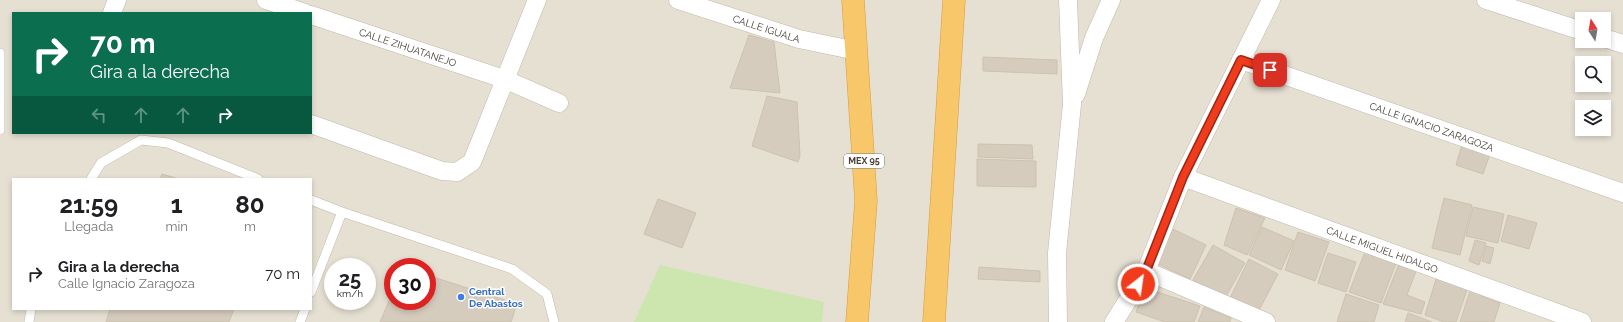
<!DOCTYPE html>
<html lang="es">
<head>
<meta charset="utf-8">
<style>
	body { margin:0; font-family:Raleway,sans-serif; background:#f6f6f6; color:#202124; height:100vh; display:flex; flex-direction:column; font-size:15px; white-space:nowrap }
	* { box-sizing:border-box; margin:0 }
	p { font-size:13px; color:#757577 }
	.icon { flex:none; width:22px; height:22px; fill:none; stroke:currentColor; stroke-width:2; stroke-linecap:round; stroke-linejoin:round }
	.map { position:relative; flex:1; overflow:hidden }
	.drawer { position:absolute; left:12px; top:178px; width:300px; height:132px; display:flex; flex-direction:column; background:#fff; border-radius:0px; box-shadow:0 2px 6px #0003 }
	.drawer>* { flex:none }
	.banner { position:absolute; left:12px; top:12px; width:300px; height:122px; border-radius:0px; box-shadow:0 2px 6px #0003; background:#0b6e4f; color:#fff; overflow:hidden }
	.needle { width:26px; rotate:349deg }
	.tools { position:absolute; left:1575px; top:12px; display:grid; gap:8px }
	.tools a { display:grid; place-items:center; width:36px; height:36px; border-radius:0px; background:#fff; box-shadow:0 2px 6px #0003; font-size:20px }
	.speed { position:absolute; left:324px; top:258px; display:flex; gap:8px; font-size:20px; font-weight:700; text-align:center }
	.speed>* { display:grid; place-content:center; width:52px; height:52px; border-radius:50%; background:#fff; box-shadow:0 2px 6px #0003; line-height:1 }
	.speed small { font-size:10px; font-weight:400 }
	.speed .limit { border:6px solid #d22; background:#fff; color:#111 }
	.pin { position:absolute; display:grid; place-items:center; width:34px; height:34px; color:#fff; margin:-17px; border-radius:8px; box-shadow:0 2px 6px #0006 }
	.me { position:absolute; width:44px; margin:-22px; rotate:30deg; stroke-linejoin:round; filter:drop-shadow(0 0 3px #0008) }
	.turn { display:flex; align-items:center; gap:14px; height:84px; padding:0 12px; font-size:18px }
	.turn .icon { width:52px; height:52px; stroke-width:2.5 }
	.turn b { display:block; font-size:28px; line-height:34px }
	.lanes { display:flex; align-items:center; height:38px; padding:0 12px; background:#0003; justify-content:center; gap:20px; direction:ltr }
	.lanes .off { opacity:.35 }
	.eta { display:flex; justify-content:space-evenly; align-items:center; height:68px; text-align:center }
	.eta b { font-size:24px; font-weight:700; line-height:28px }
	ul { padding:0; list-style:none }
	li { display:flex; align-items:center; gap:12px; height:56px; padding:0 12px }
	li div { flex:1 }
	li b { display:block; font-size:15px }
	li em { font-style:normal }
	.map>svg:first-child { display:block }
</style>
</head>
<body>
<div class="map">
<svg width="1623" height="322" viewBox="0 0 1623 322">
	<rect width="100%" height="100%" fill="#f2eee5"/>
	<path fill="#e6e0d3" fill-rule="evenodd" d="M 0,0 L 1623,0 L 1623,322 L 0,322 ZM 13,13 L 311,13 L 311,133 L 13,133 ZM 1582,19 L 1604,19 L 1604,41 L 1582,41 ZM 1582,63 L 1604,63 L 1604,85 L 1582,85 ZM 1582,107 L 1604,107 L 1604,129 L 1582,129 ZM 13,179 L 311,179 L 311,309 L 13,309 ZM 333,267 L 367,267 L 367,301 L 333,301 ZM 393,267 L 427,267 L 427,301 L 393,301 Z"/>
	<path fill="#cde5af" d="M 660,265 L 824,302 L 822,322 L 634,322 Z"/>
	<path fill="#d6ccbe" stroke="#cdc1af" d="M 749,35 L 774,42 L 780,93 L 730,88 Z
		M 983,57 L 1057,60 L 1057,74 L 983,71 Z
		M 767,96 L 797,102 L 800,156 L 798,162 L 752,146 Z
		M 978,144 L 1032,145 L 1033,159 L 978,157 Z
		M 1462,145 L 1490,154 L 1483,174 L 1456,165 Z
		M 977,159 L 1036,161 L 1036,187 L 977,186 Z
		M 162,174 L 179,179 L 160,179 Z
		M 1444,198 L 1472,205 L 1460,255 L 1432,248 Z
		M 658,199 L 696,213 L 682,248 L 644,234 Z
		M 1473,207 L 1504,214 L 1498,243 L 1466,236 Z
		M 1236,208 L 1265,218 L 1247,255 L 1224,245 Z
		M 1508,215 L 1537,223 L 1529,249 L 1501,241 Z
		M 1262,227 L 1294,241 L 1281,270 L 1249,255 Z
		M 1173,229 L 1206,245 L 1190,279 L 1156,263 Z
		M 1298,232 L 1329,242 L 1315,281 L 1285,270 Z
		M 1475,240 L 1486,243 L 1479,265 L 1469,261 Z
		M 1213,245 L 1245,263 L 1225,298 L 1193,280 Z
		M 1486,246 L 1494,248 L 1490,264 L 1482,261 Z
		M 1365,252 L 1396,263 L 1381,303 L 1349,292 Z
		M 1328,253 L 1356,262 L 1346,292 L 1318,283 Z
		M 1249,259 L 1278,274 L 1257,314 L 1229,300 Z
		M 1399,264 L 1416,271 L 1407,295 L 1425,302 L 1421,314 L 1383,304 Z
		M 979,267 L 1040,271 L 1040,282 L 978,279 Z
		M 427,275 L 517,304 L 511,322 L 380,322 L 393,292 L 393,301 L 427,301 Z
		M 1437,276 L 1468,287 L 1456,322 L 1444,322 L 1425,315 Z
		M 1145,288 L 1200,306 L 1194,322 L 1165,322 L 1136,312 Z
		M 1471,288 L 1482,291 L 1481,296 L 1500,303 L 1494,322 L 1460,322 Z
		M 1346,294 L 1379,305 L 1374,322 L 1337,322 Z
		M 1204,307 L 1231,318 L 1230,322 L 1198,322 Z
		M 110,309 L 234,309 L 229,322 L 106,322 Z
		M 1408,313 L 1432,322 L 1405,322 Z"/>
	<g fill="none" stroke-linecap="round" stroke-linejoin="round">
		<g stroke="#c0b8ab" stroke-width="10">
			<path id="lane" d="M 0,53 L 0,130
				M 141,140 L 168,143 L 258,179
				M 91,179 L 101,163 L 141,140
				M 311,200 L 342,212 L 512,269 L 547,294 L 554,322
				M 311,292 L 342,212
				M 29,322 L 31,309
				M 300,322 L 305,309"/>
		</g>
		<g stroke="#c0b8ab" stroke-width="19">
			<g id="street">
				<path d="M 266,0 L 305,13"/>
				<path id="s1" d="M 678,0 L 799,39 L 857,51"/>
				<path d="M 1486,0 L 1582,31"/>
				<path d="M 112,13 L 117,0"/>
				<path id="s2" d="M 311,15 L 504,79 L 559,103"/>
				<path d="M 1604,38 L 1623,44"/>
				<path id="s3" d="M 1241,60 L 1623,193"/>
				<path d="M 1076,94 L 1094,38 L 1111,0"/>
				<path d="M 311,124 L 442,171 L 457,172 L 472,162 L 537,0"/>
				<path id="s4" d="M 1183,177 L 1582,322"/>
				<path d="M 1146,271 L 1266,322"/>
				<path d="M 1058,322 L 1057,253 L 1072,104 L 1068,0"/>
				<path d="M 1114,322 L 1146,271 L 1183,177 L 1271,0"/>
			</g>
		</g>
		<g stroke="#d69b3b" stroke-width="23">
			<path id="highway" d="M 853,0 L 866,201 L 857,322
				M 934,322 L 954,0"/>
		</g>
		<use href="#lane" stroke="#fff" stroke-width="9"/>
		<use href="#street" stroke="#fff" stroke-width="18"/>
		<use href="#highway" stroke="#f8c76a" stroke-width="22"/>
	</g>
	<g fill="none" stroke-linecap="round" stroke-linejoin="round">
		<g stroke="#9d2613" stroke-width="10">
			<path id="route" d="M 1138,284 L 1146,271 L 1183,177 L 1241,60 L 1270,70"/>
		</g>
		<use href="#route" stroke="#f13b1d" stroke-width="7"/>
	</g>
	<circle fill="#3f7fe0" stroke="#fff" stroke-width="1.5" cx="461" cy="297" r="4"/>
	<g text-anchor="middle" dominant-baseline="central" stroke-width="3" stroke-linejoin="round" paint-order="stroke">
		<rect fill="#fff" stroke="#7c7872" stroke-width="1" x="844" y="154" width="40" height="14" rx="3"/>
		<g font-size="9" font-weight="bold" fill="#443e35">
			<text x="864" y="161">MEX 95</text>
		</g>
		<g font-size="10" fill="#443e35" stroke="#fff">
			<text stroke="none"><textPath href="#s1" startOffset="93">CALLE IGUALA</textPath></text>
			<text stroke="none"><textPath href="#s2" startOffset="102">CALLE ZIHUATANEJO</textPath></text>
			<text stroke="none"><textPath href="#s3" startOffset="202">CALLE IGNACIO ZARAGOZA</textPath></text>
			<text stroke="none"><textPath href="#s4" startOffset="212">CALLE MIGUEL HIDALGO</textPath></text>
		</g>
		<g font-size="10" font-weight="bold" fill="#366cbe" stroke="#fff" text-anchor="start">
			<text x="469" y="291">Central<tspan x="469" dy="12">De Abastos</tspan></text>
		</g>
	</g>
</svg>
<div class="tools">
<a><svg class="needle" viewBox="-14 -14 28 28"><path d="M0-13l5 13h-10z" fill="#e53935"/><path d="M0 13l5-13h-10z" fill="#757577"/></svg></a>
<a><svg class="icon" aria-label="search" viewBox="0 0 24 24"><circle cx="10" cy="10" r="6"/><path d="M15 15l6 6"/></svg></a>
<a><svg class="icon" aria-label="layers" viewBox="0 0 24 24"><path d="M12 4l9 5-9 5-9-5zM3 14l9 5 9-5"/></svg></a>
</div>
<div class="speed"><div>25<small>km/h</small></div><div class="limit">30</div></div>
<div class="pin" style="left:1270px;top:70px;background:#d93025"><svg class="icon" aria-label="arrive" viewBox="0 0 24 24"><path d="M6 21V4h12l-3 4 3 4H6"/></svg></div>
<svg class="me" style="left:1138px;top:284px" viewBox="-20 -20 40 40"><circle r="17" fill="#f13b1d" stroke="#fff" stroke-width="3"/><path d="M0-11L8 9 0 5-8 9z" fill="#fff"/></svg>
<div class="banner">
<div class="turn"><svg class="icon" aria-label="right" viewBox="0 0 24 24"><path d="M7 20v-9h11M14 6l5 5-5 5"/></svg><div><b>70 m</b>Gira a la derecha</div></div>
<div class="lanes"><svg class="icon off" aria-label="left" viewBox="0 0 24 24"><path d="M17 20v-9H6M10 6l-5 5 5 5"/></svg><svg class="icon off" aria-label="ahead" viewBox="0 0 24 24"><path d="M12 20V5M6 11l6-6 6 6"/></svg><svg class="icon off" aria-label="ahead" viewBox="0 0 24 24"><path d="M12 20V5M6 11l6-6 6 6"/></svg><svg class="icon" aria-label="right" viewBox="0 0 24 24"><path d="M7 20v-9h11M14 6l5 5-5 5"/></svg></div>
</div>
<section class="drawer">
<div class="eta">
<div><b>21:59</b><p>Llegada</p></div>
<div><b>1</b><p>min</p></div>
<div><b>80</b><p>m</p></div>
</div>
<ul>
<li><svg class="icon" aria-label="right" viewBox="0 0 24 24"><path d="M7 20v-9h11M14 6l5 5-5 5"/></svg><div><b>Gira a la derecha</b><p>Calle Ignacio Zaragoza</p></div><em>70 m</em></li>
</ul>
</section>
</div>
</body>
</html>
